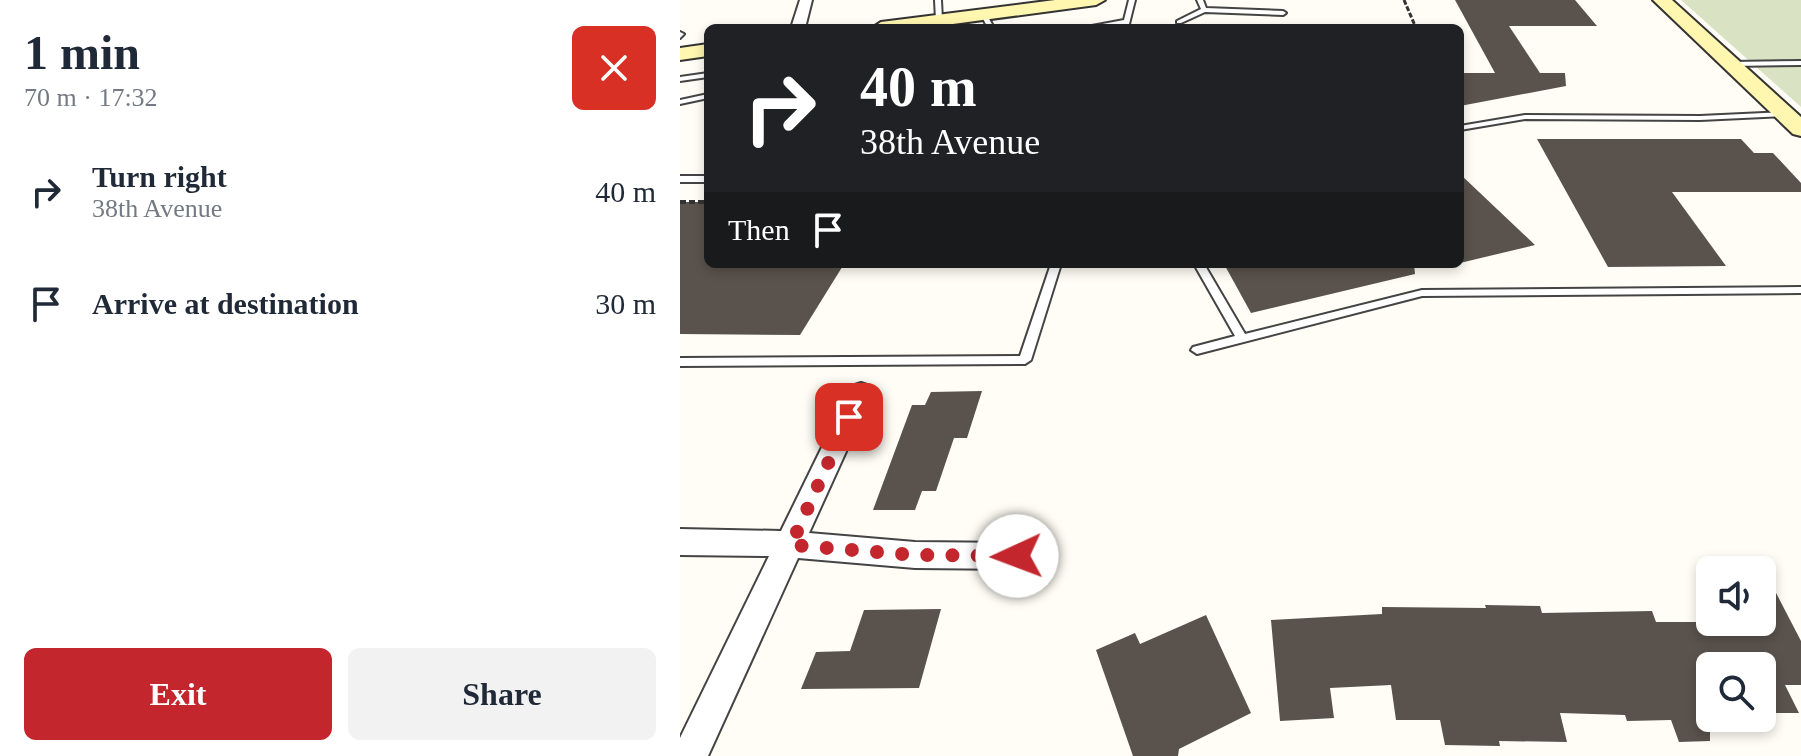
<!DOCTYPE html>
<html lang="en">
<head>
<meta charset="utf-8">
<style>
	body { margin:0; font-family:Georgia,serif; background:#f2f2f3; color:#1f2937; height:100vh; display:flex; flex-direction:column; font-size:30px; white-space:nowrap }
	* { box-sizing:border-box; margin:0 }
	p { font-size:26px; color:#747a83 }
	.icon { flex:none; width:44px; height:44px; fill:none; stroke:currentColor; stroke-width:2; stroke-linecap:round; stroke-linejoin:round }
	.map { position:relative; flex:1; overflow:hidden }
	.panel { display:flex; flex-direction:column; background:#fff; width:680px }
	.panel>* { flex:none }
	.top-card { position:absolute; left:24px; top:24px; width:760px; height:244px; border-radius:12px; box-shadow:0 4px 12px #0003; background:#202124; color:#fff; overflow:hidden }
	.buttons { position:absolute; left:1016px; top:556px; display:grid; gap:16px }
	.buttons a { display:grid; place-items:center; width:80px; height:80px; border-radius:12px; background:#fff; box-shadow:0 4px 12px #0003; font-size:40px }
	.pin { position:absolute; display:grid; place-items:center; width:68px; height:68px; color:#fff; margin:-34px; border-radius:16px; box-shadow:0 4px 12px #0006 }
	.me { position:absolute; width:88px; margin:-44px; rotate:268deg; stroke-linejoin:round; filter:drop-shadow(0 0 6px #0008) }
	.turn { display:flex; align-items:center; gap:28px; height:168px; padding:0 24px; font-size:36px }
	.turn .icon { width:104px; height:104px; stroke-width:2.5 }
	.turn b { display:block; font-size:56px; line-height:68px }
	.then { display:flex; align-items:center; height:76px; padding:0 24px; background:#0003; gap:16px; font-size:30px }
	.round { display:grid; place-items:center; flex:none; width:84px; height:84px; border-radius:12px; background:#f2f2f3 }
	.overview { display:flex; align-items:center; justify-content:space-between; height:136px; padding:0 24px }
	h1 { font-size:48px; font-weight:700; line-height:60px }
	.primary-button { display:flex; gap:16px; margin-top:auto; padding:16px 24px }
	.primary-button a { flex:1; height:92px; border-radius:12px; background:#c4262e; color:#fff; font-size:32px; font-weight:700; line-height:92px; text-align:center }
	.primary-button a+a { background:#f2f2f3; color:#1f2937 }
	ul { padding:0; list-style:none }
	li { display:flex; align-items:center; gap:24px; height:112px; padding:0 24px }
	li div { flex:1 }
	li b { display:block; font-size:30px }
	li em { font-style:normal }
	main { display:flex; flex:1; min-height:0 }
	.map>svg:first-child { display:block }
</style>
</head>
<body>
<main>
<section class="panel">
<div class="overview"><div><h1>1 min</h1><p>70 m · 17:32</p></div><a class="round" style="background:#d93025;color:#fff"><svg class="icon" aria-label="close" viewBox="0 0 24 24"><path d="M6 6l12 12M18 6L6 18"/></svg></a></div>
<ul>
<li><svg class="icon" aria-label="right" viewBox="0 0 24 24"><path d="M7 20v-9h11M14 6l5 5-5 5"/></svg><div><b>Turn right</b><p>38th Avenue</p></div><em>40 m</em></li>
<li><svg class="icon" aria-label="arrive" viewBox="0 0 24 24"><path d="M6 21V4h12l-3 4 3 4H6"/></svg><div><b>Arrive at destination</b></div><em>30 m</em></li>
</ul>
<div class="primary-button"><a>Exit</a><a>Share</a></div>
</section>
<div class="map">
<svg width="1121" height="756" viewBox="0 0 1121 756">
	<rect width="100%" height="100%" fill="#fffdf5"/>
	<path fill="#d9e3c4" d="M 1001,0 L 1121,0 L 1121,107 Z"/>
	<path fill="#5a524d" d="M 775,0 L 895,0 L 917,26 L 829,26 L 860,73 L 885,73 L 886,86 L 780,106 L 780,73 L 815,73 Z
		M 857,139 L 1061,139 L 1074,153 L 1093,153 L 1121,183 L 1121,192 L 992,192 L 1046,266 L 928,267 Z
		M 780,174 L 855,245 L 780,263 Z
		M 0,202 L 28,202 L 28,264 L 164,264 L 120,335 L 0,334 Z
		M 544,264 L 734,264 L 735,274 L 571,313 Z
		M 302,391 L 287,438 L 274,438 L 256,491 L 242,491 L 235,510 L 193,510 L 232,405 L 245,405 L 251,392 Z
		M 1082,566 L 1121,641 L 1121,685 L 1105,685 L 1119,713 L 1082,713 L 1082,666 L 1030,666 L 1030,741 L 999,742 L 991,720 L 947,721 L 945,715 L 880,713 L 887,742 L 819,741 L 820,746 L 765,745 L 760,720 L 716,720 L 711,685 L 650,688 L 654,718 L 600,721 L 591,620 L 702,614 L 702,607 L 806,608 L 805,605 L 860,606 L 862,613 L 972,611 L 976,622 L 1082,622 Z
		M 261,609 L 239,688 L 121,689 L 136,652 L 170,651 L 184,610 Z
		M 526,615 L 571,713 L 499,749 L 498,756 L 453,756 L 416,650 L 455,633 L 460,644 Z"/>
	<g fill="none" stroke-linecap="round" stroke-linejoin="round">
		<g stroke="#444" stroke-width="4">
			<path id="lane" d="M 255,0 L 261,0 L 262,20 L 259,22 L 256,20 Z
				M 449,0 L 455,0 L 448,28 L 442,28 L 443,24 L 401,28 L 444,20 Z
				M 517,0 L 523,0 L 526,8 L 603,11 L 606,13 L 603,15 L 525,12 L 501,23 L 497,23 L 497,21 L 521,9 Z
				M 304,13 L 307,15 L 314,28 L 308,28 L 301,15 Z
				M 0,32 L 4,34 L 0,38 Z
				M 1121,61 L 1121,65 L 1051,66 L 1047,64 L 1051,62 Z
				M 28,73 L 28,77 L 0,81 L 0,77 Z
				M 28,94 L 28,98 L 0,104 L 0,100 Z
				M 1104,112 L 1108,114 L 1107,116 L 1020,120 L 845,119 L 780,130 L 780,126 L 845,115 L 1020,116 Z
				M 0,176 L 28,176 L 28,182 L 0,182 Z
				M 371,264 L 381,264 L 351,360 L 345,364 L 0,366 L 0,358 L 340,356 Z
				M 514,264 L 524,264 L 565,334 L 742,290 L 1121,287 L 1121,293 L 742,296 L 517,354 L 511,350 L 513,347 L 555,336 Z"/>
		</g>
		<g stroke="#444" stroke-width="4">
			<path id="street" d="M 120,0 L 132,0 L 125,28 L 111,28 Z
				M 181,383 L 190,386 L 193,392 L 129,533 L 235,542 L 337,543 L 347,547 L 352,556 L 347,565 L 337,569 L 235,568 L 118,558 L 28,756 L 0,756 L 0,738 L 89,556 L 0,555 L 0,529 L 101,531 L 169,392 L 172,386 Z"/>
		</g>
		<g stroke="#333" stroke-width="4">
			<path id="secondary" d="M 375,0 L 425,0 L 416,5 L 243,28 L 192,28 L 201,22 Z
				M 973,0 L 992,0 L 1121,117 L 1121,136 L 1113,134 Z
				M 28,44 L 28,56 L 0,60 L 0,48 Z"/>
		</g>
		<path stroke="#333" stroke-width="3" stroke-dasharray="5 2" stroke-linecap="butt" d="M 724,0 L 736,28"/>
		<path stroke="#333" stroke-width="4" stroke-dasharray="6 3" stroke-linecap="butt" d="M 0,202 L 28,202"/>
		<use href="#lane" fill="#fff" fill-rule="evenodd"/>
		<use href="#street" fill="#fff" fill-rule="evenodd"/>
		<use href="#secondary" fill="#fff6b0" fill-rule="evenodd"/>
	</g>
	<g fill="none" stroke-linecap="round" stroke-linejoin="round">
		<path stroke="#c4262e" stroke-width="14" stroke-dasharray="0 25.2" d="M 169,417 L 111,545 L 235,555 L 337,556"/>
	</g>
</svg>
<div class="buttons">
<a><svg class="icon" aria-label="sound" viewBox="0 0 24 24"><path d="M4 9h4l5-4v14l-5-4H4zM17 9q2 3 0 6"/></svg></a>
<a><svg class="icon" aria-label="search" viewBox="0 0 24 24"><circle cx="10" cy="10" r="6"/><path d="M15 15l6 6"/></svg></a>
</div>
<div class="pin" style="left:169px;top:417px;background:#d93025"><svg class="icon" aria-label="arrive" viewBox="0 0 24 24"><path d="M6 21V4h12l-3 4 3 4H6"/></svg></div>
<svg class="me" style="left:337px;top:556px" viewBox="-20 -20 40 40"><circle r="19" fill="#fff"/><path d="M0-13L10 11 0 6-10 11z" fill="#c4262e"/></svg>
<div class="top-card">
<div class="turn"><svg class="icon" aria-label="right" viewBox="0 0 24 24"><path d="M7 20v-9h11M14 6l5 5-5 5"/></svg><div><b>40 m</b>38th Avenue</div></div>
<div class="then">Then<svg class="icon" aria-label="arrive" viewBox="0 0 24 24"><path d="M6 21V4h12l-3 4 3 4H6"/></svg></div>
</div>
</div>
</main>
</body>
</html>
